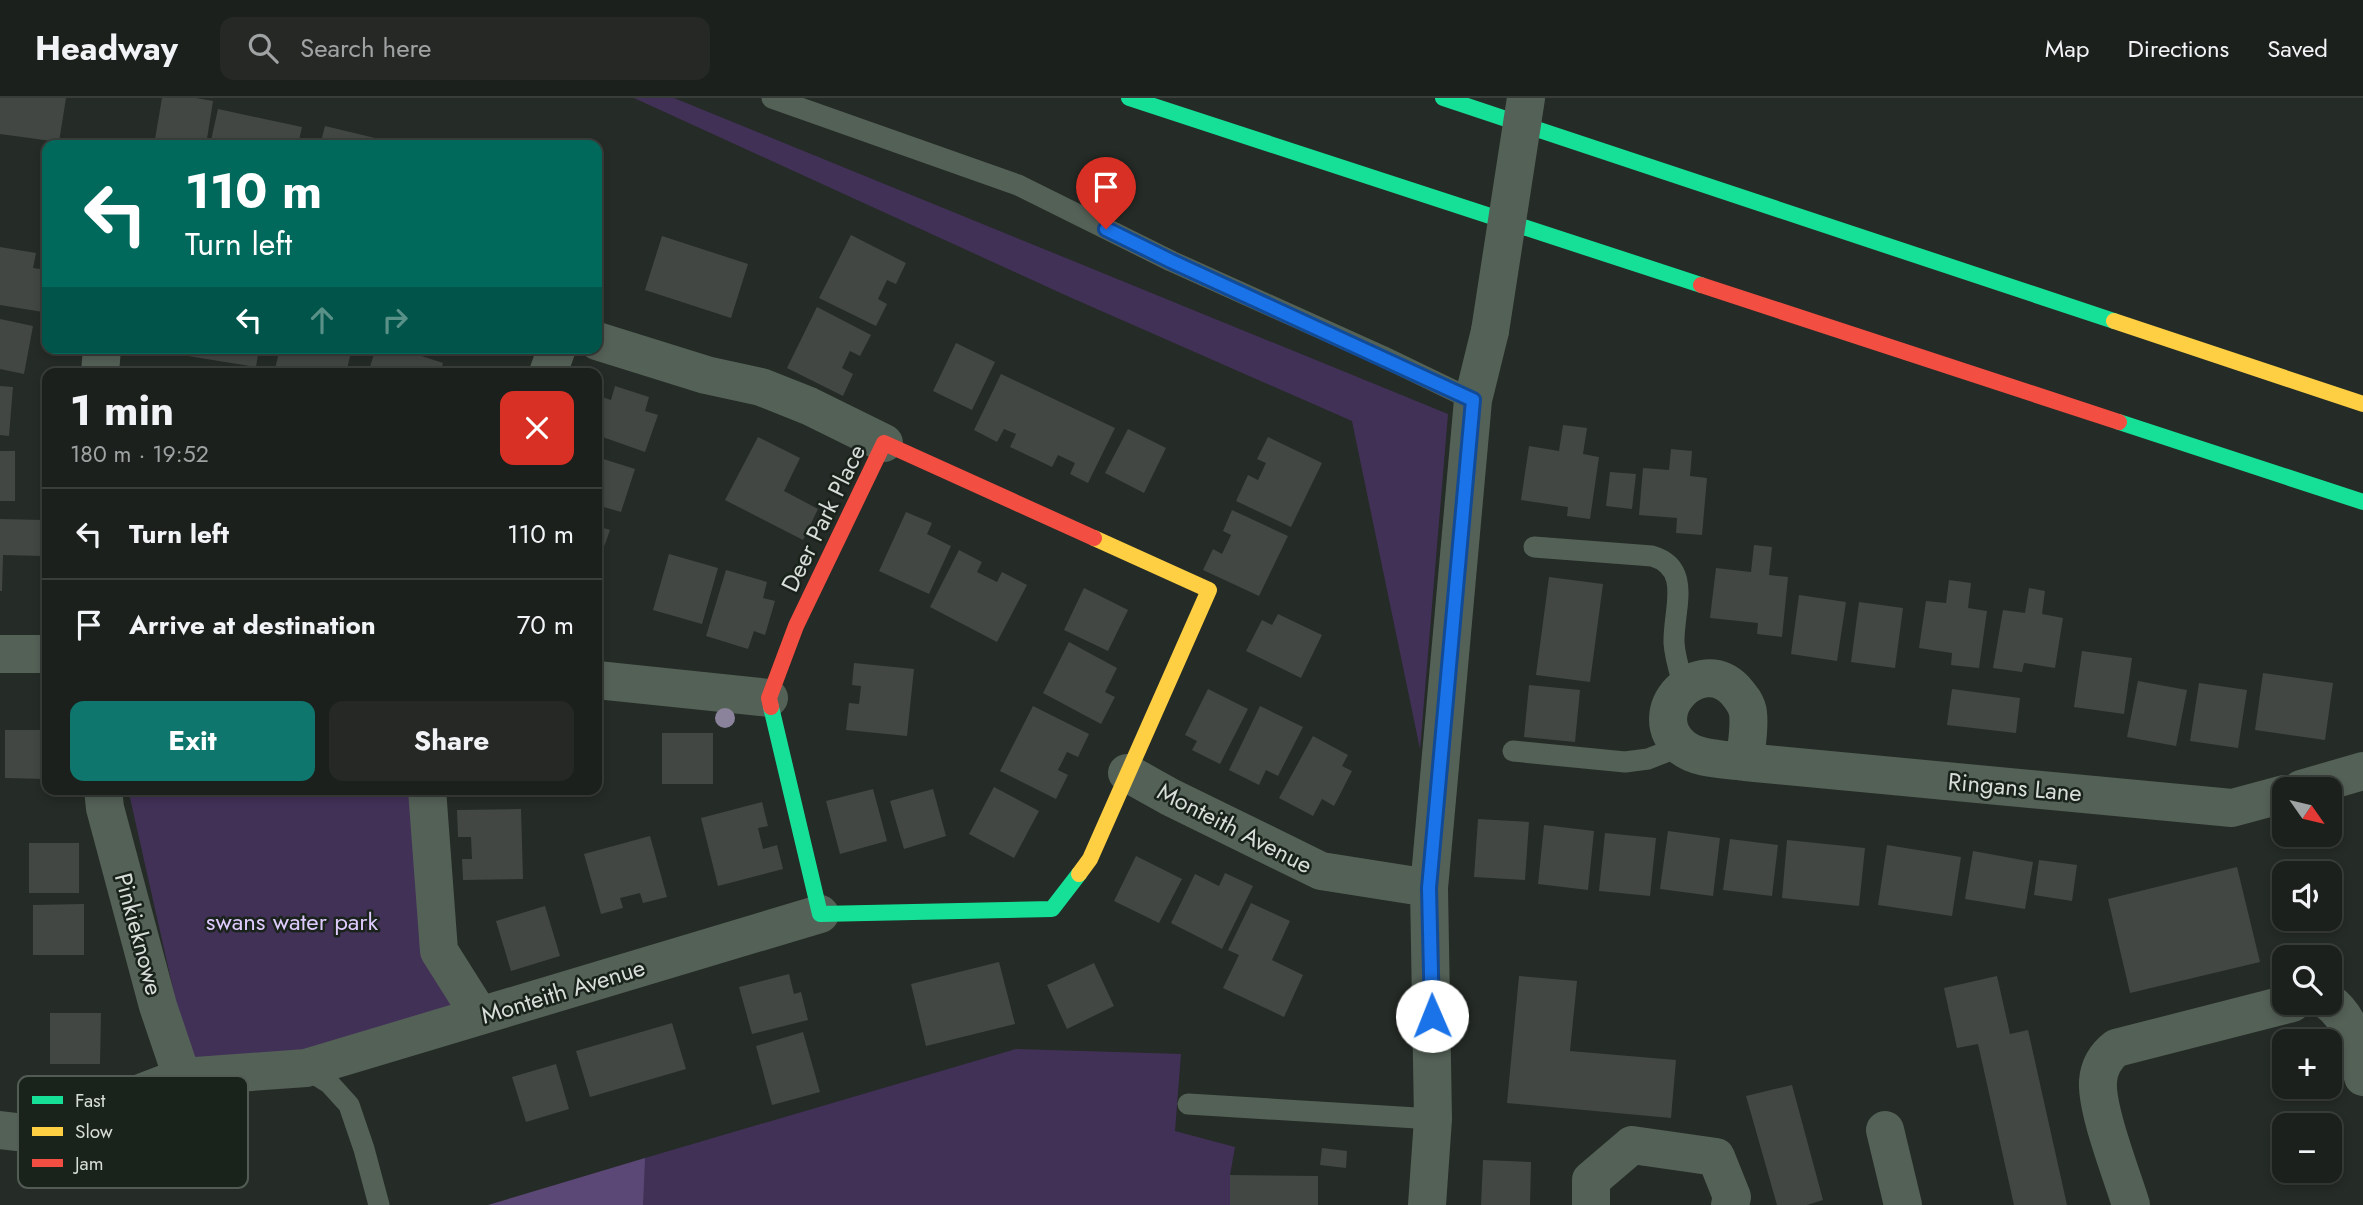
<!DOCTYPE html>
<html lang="en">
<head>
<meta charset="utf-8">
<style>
	body { margin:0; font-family:Jost,sans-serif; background:#252825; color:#f1f3f6; height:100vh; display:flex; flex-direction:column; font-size:26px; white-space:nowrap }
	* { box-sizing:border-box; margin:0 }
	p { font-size:23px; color:#a0a3a3 }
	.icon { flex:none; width:38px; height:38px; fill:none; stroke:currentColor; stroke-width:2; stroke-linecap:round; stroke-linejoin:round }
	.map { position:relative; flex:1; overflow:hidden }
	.side { position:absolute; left:42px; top:270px; width:560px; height:427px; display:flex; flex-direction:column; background:#1c201c; border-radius:14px; box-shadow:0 4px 10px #0003,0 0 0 2px #3a3e3b }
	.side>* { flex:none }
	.guide { position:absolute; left:42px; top:42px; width:560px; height:214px; border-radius:14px; box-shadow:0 4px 10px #0003,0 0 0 2px #3a3e3b; background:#00695c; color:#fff; overflow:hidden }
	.needle { width:46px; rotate:124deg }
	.buttons { position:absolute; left:2272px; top:679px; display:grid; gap:14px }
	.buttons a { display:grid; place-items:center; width:70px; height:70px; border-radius:14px; background:#1c201c; box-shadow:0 4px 10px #0003,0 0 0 2px #3a3e3b; font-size:35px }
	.pin { position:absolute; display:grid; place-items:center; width:60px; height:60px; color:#fff; margin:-72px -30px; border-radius:50% 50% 50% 0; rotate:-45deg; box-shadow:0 0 7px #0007 }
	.pin .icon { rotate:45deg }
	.me { position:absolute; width:77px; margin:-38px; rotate:359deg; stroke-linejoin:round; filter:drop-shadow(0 0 5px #0008) }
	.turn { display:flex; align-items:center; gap:24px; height:147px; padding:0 28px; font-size:32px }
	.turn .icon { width:91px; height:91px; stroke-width:2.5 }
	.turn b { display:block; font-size:49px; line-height:60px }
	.lanes { display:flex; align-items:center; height:66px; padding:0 28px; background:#0003; justify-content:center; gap:35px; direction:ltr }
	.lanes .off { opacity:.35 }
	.round { display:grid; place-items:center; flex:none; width:74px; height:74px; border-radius:14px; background:#252825 }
	.summary { display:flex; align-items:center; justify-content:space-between; height:119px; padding:0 28px }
	h1 { font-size:42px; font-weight:700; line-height:52px }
	.primary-button { display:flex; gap:14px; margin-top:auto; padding:14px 28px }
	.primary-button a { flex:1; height:80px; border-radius:14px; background:#0f766e; color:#fff; font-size:28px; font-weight:700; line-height:80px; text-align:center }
	.primary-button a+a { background:#252825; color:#f1f3f6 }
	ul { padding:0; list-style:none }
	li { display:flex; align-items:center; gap:21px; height:91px; padding:0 28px; border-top:2px solid #3a3e3b }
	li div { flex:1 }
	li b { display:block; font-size:26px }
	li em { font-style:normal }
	header { display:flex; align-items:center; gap:42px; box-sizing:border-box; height:98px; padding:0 35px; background:#1c201c; border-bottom:2px solid #3a3e3b }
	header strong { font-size:33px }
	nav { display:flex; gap:38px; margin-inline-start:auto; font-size:24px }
	.search { width:490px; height:63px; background:#252825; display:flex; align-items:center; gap:18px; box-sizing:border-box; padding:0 24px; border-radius:14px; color:#a0a3a3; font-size:26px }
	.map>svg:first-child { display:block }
</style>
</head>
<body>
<header>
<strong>Headway</strong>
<div class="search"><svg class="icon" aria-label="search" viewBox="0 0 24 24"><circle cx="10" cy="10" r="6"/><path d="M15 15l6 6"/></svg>Search here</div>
<nav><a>Map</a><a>Directions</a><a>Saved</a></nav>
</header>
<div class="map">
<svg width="2363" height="1107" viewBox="0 0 2363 1107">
	<rect width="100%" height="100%" fill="#252b26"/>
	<path fill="#423157" d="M 634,0 L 674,0 L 1448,316 L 1420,651 L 1352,323 L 1065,197 Z
		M 128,691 L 415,691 L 457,914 L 320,953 L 190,966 Z
		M 1016,951 L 1181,956 L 1175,1033 L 1235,1049 L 1230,1077 L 1230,1107 L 635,1107 L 645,1060 Z"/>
	<path fill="#5b4876" d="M 645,1060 L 643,1107 L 488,1107 Z"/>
	<path fill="#424743" d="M 0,0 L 66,0 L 59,44 L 0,36 Z
		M 162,0 L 196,0 L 213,3 L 206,47 L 154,47 Z
		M 218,11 L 302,29 L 298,47 L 210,47 Z
		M 325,28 L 400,46 L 399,47 L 320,47 Z
		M 851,137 L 906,165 L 896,186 L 887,182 L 878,201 L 887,206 L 876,228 L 819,200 Z
		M 662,138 L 748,166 L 731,220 L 645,192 Z
		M 0,149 L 36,155 L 33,170 L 47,172 L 43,214 L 0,207 Z
		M 817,209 L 871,237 L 860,258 L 850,253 L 842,270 L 853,276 L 843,298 L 787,270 Z
		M 0,221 L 33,228 L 24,276 L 0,271 Z
		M 956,245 L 995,264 L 972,312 L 933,293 Z
		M 189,250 L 259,250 L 256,269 L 188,258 Z
		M 280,250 L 352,250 L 346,275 L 274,275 Z
		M 376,250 L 397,250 L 443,265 L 440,275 L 368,275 Z
		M 1001,276 L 1115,330 L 1088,385 L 1070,376 L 1075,365 L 1058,357 L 1052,369 L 1010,349 L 1016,336 L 1004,331 L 997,344 L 974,332 Z
		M 0,288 L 13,289 L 9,338 L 0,337 Z
		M 615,288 L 649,299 L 645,313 L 658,317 L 645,354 L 597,337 L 599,298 L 611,302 Z
		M 1563,327 L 1587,330 L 1583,356 L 1599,359 L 1590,421 L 1567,418 L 1568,409 L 1521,402 L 1529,348 L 1559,353 Z
		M 1128,331 L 1166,350 L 1144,395 L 1105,375 Z
		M 758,339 L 800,360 L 784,393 L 818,411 L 803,442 L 725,402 Z
		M 1268,339 L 1322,365 L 1291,429 L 1236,403 L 1248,377 L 1258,382 L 1266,365 L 1257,361 Z
		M 1671,351 L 1692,353 L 1690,378 L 1707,380 L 1702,437 L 1676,435 L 1677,420 L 1639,417 L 1643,370 L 1669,372 Z
		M 0,353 L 15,353 L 15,403 L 0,403 Z
		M 597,359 L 635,371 L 621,414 L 597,407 Z
		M 1610,374 L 1636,376 L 1632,411 L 1606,408 Z
		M 1232,412 L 1288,438 L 1259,498 L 1203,472 L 1213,451 L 1222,456 L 1231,437 L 1223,433 Z
		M 906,414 L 932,425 L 927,436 L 951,448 L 929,496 L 879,473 Z
		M 0,421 L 43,422 L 42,458 L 3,457 L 2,493 L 0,493 Z
		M 597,428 L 610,432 L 597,468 Z
		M 1754,447 L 1772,449 L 1769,477 L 1788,479 L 1782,539 L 1757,536 L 1758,525 L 1710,520 L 1716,470 L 1751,474 Z
		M 959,452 L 982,464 L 977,474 L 997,484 L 1002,474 L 1027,487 L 997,544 L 930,509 Z
		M 669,456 L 718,470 L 702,526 L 653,512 Z
		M 726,472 L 767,484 L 763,500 L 775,503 L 765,537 L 754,533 L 748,551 L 706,538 Z
		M 1549,479 L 1603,486 L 1590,584 L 1536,577 Z
		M 1949,482 L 1971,485 L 1968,510 L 1987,513 L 1979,570 L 1951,567 L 1952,555 L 1919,550 L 1926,503 L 1946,505 Z
		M 1084,490 L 1128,512 L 1108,553 L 1064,532 Z
		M 2029,490 L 2045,493 L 2042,516 L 2063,520 L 2055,570 L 2024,565 L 2022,574 L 1993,570 L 2003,512 L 2025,515 Z
		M 1799,497 L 1846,504 L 1837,563 L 1791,556 Z
		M 1859,504 L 1903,510 L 1895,570 L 1851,564 Z
		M 1278,516 L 1322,537 L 1301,580 L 1246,553 L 1262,522 L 1272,527 Z
		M 1069,544 L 1117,570 L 1105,594 L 1115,599 L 1101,626 L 1043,595 Z
		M 2082,553 L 2132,560 L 2124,616 L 2074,609 Z
		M 854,565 L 914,571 L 907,638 L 846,632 L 849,605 L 859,606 L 861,588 L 852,587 Z
		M 2263,575 L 2333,585 L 2325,642 L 2255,632 Z
		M 2138,583 L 2187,592 L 2176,648 L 2127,639 Z
		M 2199,585 L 2247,592 L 2238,650 L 2190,643 Z
		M 1529,587 L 1580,592 L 1575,644 L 1524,639 Z
		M 1208,591 L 1248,611 L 1220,666 L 1192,652 L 1197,643 L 1185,637 Z
		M 1952,591 L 2020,600 L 2016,635 L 1947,627 Z
		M 1033,608 L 1089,636 L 1078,659 L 1067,654 L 1058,672 L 1068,677 L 1056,701 L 1000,673 Z
		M 1260,608 L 1303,629 L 1278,678 L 1266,672 L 1259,687 L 1229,672 Z
		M 5,632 L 47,632 L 47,681 L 5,680 Z
		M 662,635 L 713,635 L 713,686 L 662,686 Z
		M 1313,638 L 1348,657 L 1342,668 L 1352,673 L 1334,708 L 1322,701 L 1313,718 L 1279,700 Z
		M 994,689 L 1039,713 L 1014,760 L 969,736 Z
		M 873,691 L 887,743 L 840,756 L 826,703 Z
		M 933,691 L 946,738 L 904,751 L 890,703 Z
		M 762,704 L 768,728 L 758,730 L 763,751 L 777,747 L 783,771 L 718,788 L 701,720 Z
		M 521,711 L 523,781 L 463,782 L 462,761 L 472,761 L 471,739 L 458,739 L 457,712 Z
		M 1478,721 L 1529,724 L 1525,782 L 1474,779 Z
		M 1544,727 L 1594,733 L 1588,792 L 1538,786 Z
		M 1668,733 L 1720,740 L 1713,798 L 1660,791 Z
		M 1605,735 L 1656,740 L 1650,798 L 1599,793 Z
		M 650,738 L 667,799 L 643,805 L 640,795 L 620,800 L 623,810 L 601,816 L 584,756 Z
		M 1730,741 L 1778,747 L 1772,798 L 1723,792 Z
		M 1787,742 L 1865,750 L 1859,808 L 1782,800 Z
		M 29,745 L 79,745 L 79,795 L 29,795 Z
		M 1887,747 L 1961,759 L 1952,818 L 1878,807 Z
		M 1973,753 L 2033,764 L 2025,811 L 1965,801 Z
		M 1136,758 L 1182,781 L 1159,825 L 1114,803 Z
		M 2039,762 L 2077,767 L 2072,803 L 2034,797 Z
		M 2237,769 L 2260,864 L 2130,895 L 2108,801 Z
		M 1225,775 L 1253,788 L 1222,851 L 1171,825 L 1195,776 L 1219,788 Z
		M 1251,805 L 1290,823 L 1272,862 L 1303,877 L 1284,919 L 1223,890 L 1239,857 L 1228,852 Z
		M 84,806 L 84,857 L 33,857 L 33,807 Z
		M 545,808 L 560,858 L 511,873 L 496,823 Z
		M 999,864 L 1015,926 L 926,948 L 911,886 Z
		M 1094,865 L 1114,908 L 1067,931 L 1047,887 Z
		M 789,876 L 794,896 L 801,894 L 808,922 L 752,936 L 739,889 Z
		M 1519,878 L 1577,883 L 1570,953 L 1676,962 L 1671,1020 L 1507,1005 Z
		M 1997,878 L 2010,936 L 2028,932 L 2067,1107 L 2014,1107 L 1978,946 L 1957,950 L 1944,890 Z
		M 50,915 L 101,915 L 100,966 L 50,966 Z
		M 672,925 L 686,971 L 590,999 L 576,953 Z
		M 803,934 L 820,994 L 772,1007 L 756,948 Z
		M 556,966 L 569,1011 L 526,1024 L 512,979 Z
		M 1792,987 L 1823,1102 L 1807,1107 L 1777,1107 L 1746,998 Z
		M 1322,1050 L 1347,1053 L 1346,1070 L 1320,1067 Z
		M 1483,1062 L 1531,1064 L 1530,1107 L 1481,1107 Z
		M 1230,1077 L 1318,1078 L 1318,1107 L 1230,1107 Z"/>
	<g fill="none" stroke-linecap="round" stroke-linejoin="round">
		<path stroke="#546157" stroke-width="21" d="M 772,0 L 1018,87 L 1171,163 L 1382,258 L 1473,302
			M 1534,449 L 1652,458 C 1693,470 1673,512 1674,545 C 1675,560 1680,575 1684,589
			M 1513,653 L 1625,664 L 1648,661 L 1681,648
			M 305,970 L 329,985 L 349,1007 L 364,1051 L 379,1107
			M 1188,1006 L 1433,1021"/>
		<path stroke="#546157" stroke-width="38" d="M 597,243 L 706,277 L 761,289 L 809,308 L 884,345
			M 100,275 L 102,250
			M 548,275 L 557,250
			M 0,556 L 47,556
			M 597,582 L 769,600
			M 1745,664 C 1746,648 1750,631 1748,615 C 1747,606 1741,599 1735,592 C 1700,555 1641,614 1682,649 C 1698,662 1725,661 1745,664 L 2232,710 L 2284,696
			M 1127,675 L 1170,699 L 1321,773 L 1429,790
			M 103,691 L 105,710 L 158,908 L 182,979
			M 427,691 L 439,853 L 480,918
			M 2301,691 L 2363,673
			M 2329,904 C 2353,922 2356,951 2363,979
			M 0,1032 L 34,1036 L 182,979 L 306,970 L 820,816
			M 1885,1032 L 1903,1107
			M 1427,1107 L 1433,1021 L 1429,790 L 1473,302 L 1490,233
			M 1591,1107 L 1591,1082 L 1632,1047 L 1716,1059 L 1732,1099 L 1730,1107
			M 2131,1107 C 2122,1077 2096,1012 2098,983 C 2099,969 2106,958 2116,950 L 2292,905"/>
		<path stroke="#16e098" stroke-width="16" d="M 1129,0 L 1701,187
			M 1443,0 L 2114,223
			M 2119,324 L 2363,404
			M 771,609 L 820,816 L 1052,811 L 1079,776"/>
		<path stroke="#ffcf43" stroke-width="16" d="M 2114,223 L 2363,306
			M 1079,776 L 1090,761 L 1209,492 L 1094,440"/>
		<path stroke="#f24e42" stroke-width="16" d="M 1701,187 L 2119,324
			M 884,345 L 1094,440
			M 771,609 L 769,600 L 796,528 L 884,345"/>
		<path stroke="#546157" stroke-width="38" d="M 1490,233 L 1526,0"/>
	</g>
	<circle fill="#8b829c" cx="725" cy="620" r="10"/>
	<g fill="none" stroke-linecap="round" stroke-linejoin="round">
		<g stroke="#114b97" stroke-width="18">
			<path id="route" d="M 1106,131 L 1171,163 L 1473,302 L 1429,790 L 1432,918"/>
		</g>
		<use href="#route" stroke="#1a73e8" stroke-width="12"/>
	</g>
	<g text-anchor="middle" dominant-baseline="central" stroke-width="5" stroke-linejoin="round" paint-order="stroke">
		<g font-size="24" fill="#d7ddd8" stroke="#19231b">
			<text transform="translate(823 420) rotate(-64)">Deer Park Place</text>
			<text transform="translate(2015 689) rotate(5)">Ringans Lane</text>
			<text transform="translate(1235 730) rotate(27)">Monteith Avenue</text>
			<text transform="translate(139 836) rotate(75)">Pinkieknowe</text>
			<text transform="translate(563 893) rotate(-17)">Monteith Avenue</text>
		</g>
		<g font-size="24" fill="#decafc" stroke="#19231b">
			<text x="292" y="823">swans water park</text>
		</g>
	</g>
	<rect x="18" y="978" width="230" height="112" rx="10" fill="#19231b" stroke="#525b54" stroke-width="2"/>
	<rect x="32" y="998" width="31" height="8" fill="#16e098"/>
	<rect x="32" y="1029" width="31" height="9" fill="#ffcf43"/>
	<rect x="32" y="1061" width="31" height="8" fill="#f24e42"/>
	<g font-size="19" fill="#d7ddd8">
		<text x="75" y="1009">Fast</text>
		<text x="75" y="1040">Slow</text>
		<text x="75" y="1072">Jam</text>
	</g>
</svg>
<div class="buttons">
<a><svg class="needle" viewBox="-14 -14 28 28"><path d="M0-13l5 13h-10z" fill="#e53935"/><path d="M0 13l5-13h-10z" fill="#a0a3a3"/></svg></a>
<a><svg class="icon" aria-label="sound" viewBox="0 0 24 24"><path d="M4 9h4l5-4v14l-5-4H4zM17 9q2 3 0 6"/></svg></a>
<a><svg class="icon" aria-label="search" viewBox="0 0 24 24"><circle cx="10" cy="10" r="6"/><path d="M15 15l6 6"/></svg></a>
<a>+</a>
<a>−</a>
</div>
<div class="pin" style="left:1106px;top:131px;background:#d93025"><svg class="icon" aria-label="arrive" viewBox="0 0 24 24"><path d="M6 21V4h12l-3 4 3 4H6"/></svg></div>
<svg class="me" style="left:1432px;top:918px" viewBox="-20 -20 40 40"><circle r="19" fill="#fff"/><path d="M0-13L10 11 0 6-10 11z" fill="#1a73e8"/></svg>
<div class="guide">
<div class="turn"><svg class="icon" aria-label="left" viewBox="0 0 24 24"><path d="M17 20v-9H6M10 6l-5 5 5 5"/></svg><div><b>110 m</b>Turn left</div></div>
<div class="lanes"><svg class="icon" aria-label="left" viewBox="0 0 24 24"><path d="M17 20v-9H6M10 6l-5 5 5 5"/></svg><svg class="icon off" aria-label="ahead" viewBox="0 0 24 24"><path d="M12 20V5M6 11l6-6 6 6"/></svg><svg class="icon off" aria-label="right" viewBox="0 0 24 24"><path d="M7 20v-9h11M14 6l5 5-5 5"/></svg></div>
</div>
<section class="side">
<div class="summary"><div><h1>1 min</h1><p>180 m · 19:52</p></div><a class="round" style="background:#d93025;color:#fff"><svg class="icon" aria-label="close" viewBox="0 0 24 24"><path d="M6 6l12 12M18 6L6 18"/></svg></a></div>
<ul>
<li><svg class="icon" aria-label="left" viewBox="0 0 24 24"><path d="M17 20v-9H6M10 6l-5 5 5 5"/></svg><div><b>Turn left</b></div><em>110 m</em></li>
<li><svg class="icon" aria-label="arrive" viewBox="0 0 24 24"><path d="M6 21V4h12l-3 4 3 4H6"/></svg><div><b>Arrive at destination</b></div><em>70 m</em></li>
</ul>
<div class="primary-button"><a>Exit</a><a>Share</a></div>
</section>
</div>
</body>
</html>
